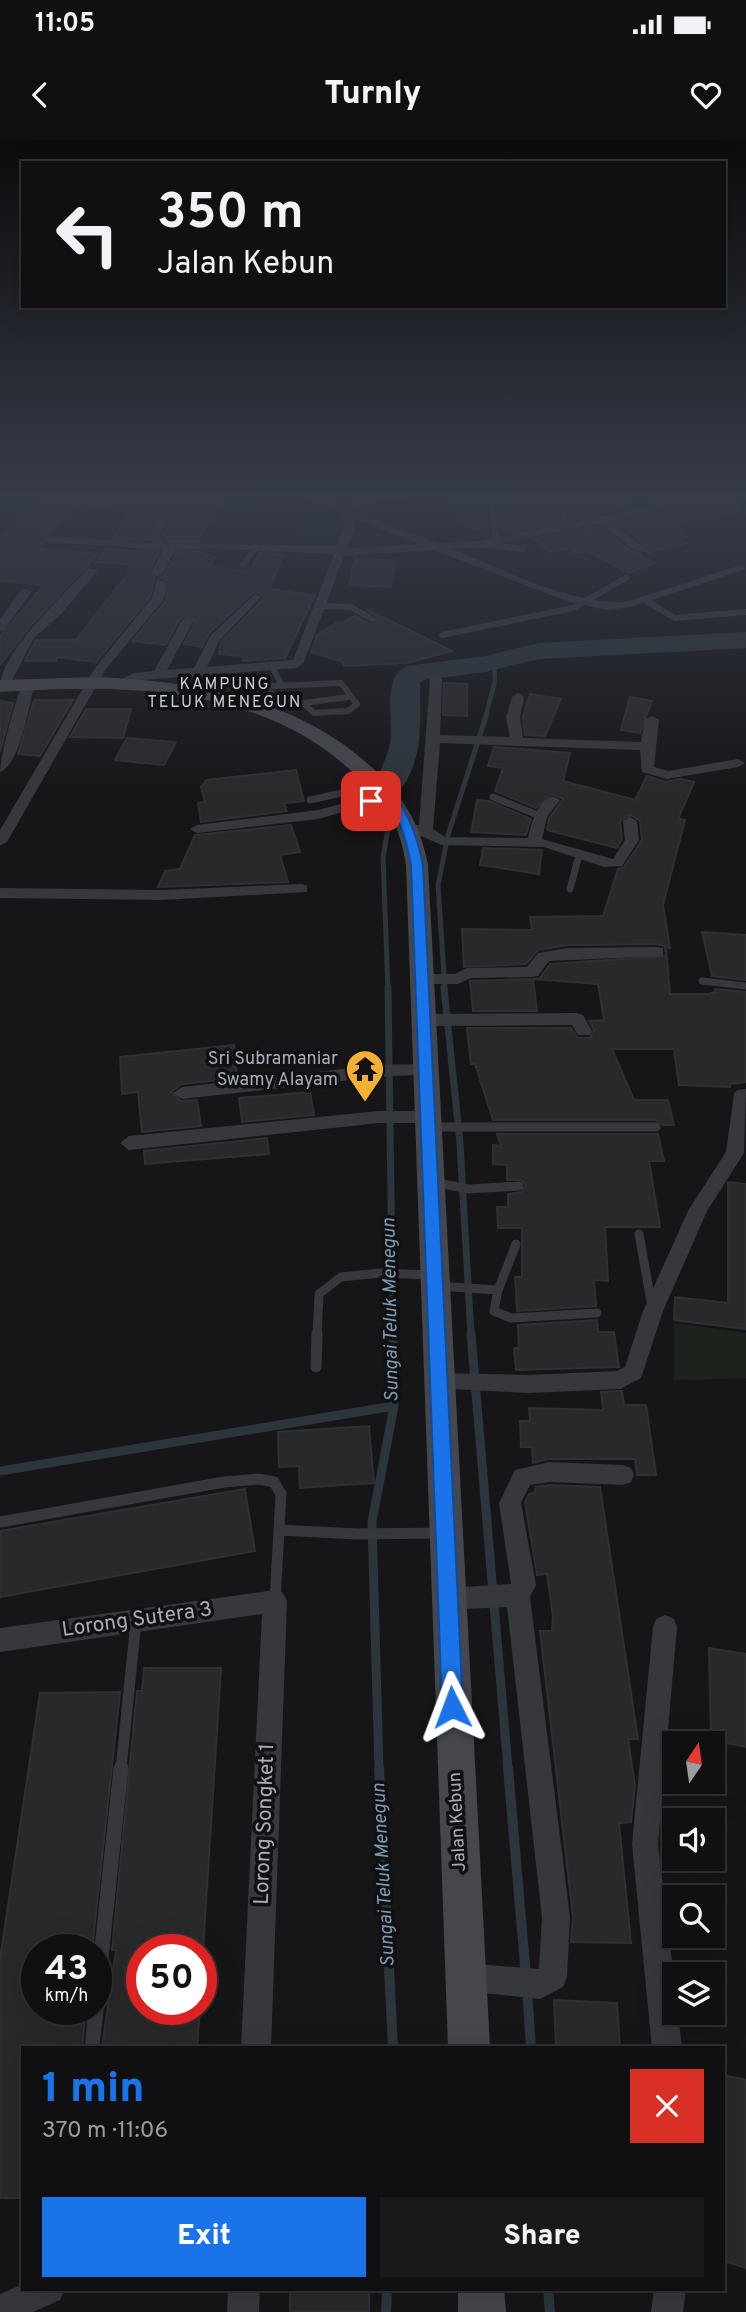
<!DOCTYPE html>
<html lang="en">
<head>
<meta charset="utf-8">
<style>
	body { margin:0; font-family:Overpass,sans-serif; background:#19191b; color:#f1f3f6; height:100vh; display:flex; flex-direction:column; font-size:26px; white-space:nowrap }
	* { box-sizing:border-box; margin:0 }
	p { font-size:23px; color:#9c9d9f }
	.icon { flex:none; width:38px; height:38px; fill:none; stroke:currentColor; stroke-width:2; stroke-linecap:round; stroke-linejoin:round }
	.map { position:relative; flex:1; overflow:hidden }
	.sheet { position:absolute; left:21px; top:1906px; width:704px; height:245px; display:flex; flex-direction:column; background:#101012; border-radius:0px; box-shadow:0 7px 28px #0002,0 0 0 2px #303032 }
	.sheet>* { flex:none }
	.top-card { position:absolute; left:21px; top:21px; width:705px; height:147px; border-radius:0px; box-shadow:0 7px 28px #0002,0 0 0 2px #303032; background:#101012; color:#f1f3f6; overflow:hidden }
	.needle { width:46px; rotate:13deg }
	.fabs { position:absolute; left:662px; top:1591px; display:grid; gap:14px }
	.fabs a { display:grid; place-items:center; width:63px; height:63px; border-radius:0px; background:#101012; box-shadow:0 7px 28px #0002,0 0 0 2px #303032; font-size:35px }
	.speed { position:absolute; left:21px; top:1794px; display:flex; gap:14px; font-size:35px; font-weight:700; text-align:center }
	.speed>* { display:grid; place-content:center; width:91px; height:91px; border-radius:50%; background:#101012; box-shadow:0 7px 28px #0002,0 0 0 2px #303032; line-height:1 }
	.speed small { font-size:18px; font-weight:400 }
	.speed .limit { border:10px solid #d22; background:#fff; color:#111 }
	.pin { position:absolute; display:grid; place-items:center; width:60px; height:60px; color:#fff; margin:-30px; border-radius:14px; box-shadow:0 4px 10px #0006 }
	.me { position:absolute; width:77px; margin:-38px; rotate:357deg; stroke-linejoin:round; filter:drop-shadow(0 0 5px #0008) }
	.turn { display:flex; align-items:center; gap:24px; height:147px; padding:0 21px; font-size:32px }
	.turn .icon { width:91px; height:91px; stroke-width:2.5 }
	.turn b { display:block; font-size:49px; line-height:60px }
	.round { display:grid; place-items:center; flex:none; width:74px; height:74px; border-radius:0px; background:#19191b }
	.summary { display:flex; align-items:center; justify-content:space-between; height:119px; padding:0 21px }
	h1 { font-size:42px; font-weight:800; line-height:52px; color:#1a73e8 }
	.cta { display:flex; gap:14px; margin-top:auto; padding:14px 21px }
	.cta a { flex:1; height:80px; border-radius:0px; background:#1a73e8; color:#fff; font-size:28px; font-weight:800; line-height:80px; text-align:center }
	.cta a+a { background:#19191b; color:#f1f3f6 }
	.status { display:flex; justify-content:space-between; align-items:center; height:49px; padding:0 35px; background:#101012; direction:ltr }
	.status svg { height:19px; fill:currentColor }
	header { display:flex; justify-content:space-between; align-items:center; height:91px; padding:0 21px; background:#101012; font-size:32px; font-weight:800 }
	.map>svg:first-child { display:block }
</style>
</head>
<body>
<div class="status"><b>11:05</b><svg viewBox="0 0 49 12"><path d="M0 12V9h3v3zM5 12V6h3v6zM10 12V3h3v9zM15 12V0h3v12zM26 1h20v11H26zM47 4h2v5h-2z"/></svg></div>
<header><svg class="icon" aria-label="back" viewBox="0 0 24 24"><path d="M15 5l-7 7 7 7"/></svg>Turnly<svg class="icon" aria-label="heart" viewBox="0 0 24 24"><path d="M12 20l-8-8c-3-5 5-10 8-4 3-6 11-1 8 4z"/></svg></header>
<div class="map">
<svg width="746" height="2172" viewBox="0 0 746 2172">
	<rect width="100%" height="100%" fill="#161618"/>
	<path fill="#1c231d" d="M 304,375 L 341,377 L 333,403 L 295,401 Z
		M 674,1183 L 746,1193 L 746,1238 L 674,1240 Z"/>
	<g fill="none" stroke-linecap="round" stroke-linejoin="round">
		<path stroke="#2c353c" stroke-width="4.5" d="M 486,575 L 495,541 L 494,522"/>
		<path stroke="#2c353c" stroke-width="5" d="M 388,850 L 383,717 L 389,683
			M 445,850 L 438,745 L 448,695 L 487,573"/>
		<path stroke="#2c353c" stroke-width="7" d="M 388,848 L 393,1196
			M 444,848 L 460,1003 L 471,1196"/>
		<path stroke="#2c353c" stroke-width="9" d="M 471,1194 L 508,1629
			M 0,1331 L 394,1266
			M 379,1629 L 372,1382 L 394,1266 L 393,1194"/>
		<path stroke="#2c353c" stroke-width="10" d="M 379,1628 L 393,1908
			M 508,1628 L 526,1837
			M 527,1849 L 531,1908
			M 548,2149 L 550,2172
			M 386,2172 L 387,2149"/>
		<path fill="#2c353c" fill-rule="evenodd" d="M 746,492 L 746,508 L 539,519 L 486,532 L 423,540 L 420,543 C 420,578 424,616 403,646 L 392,649 L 381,646 L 377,640 C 381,628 388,615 390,603 C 394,580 381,537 407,526 L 486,516 L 539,503 Z"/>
	</g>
	<path fill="#29292c" stroke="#303034" stroke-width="2" d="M 42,354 L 173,354 L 155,376 L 148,394 L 149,400 L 113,398 L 130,372 L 83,367 L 84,357 L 52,394 L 41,397 L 40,400 L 44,403 L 40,408 L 98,414 L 33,483 L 0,525 L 0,496 L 44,445 L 0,441 L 0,396 Z
		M 190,354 L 226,356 L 218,372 L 213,372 L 198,402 L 166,401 L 163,395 L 169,379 Z
		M 443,354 L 540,354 L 561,381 L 507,393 L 500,386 L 497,366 L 492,361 L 486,367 L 489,388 L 473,390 L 467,386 Z
		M 585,354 L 612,354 L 621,369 L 574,379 L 557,357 Z
		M 663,354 L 738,354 L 739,371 L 681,383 L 684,384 L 673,387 L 686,396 L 679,398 L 687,403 L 646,413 L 646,405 L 616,382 L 662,373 L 667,365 Z
		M 598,386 L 634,413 L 642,414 L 638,414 L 655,423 L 628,433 L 588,411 L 575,413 L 569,408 L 549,412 L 534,399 Z
		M 105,409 L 159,412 L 149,432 L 155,438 L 150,457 L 96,522 L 57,517 L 56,521 L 25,521 L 36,500 L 76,500 L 132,428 L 129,428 L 130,425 L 96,422 Z
		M 195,411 L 215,417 L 210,426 L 243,431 L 251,429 L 259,413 L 284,414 L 269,449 L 315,455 L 285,518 L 243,521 L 244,516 L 219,514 L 221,502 L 263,459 L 262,455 L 255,451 L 209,493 L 202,507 L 184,504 L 196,481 L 189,474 L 180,479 L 165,505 L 132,501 L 166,461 L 169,441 L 159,438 L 165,434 L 177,413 Z
		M 355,419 L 391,420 L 390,425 L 395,425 L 391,447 L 349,445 Z
		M 366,469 L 452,511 L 407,523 L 344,526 L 343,522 L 311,512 L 317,495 L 338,482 L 342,483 L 355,476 L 370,484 L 375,483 L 376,476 Z
		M 444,543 L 467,544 L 467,576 L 443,575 Z
		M 530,554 L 561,559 L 545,596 L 525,595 L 523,577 Z
		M 630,557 L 652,561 L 640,593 L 621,590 Z
		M 34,560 L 73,560 L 40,616 L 18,614 Z
		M 0,561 L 13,563 L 0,612 Z
		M 86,569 L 131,569 L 123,598 L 70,597 Z
		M 127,598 L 176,602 L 164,625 L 115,620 Z
		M 494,607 L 570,613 L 563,641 L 635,660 L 647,636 L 666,642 L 680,639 L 694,642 L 678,679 L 685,680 L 663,765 L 670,808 L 666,807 L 670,854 L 710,854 L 715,852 L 715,849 L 746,852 L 746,942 L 730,944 L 730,947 L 679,945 L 674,909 L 612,909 L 634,960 L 668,960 L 674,985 L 663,985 L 656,980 L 493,980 L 475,924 L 471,924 L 467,888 L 571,888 L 578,898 L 590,898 L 594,890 L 589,881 L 604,880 L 598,844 L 533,839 L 540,838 L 550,824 L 666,816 L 665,806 L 657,804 L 568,805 L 538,810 L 526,824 L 464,827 L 462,789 L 532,790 L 530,777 L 603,776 L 618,729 L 624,727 L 642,700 L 640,681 L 631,675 L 620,681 L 622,699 L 617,708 L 547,690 L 549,678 L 563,659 L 552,654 L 536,668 L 495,651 L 503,628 L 488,626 Z
		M 296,630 L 304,661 L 284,663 L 287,671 L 201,682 L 198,663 L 205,662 L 201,647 L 207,640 Z
		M 477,660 L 489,661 L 531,679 L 526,695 L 471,692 Z
		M 291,685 L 300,712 L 280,715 L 288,742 L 158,747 L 165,731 L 180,729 L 195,695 Z
		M 483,708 L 542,710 L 539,734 L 480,725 Z
		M 702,792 L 746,795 L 746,840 L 712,836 Z
		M 533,839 L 537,871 L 473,871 L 470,841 Z
		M 234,905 L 237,938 L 182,944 L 171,952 L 181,961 L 197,960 L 201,986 L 142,992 L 138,952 L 122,954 L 120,917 Z
		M 310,952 L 314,975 L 242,982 L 239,958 Z
		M 497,994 L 658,994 L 664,1021 L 649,1021 L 660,1087 L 605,1087 L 608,1141 L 594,1140 L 596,1166 L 517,1171 L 515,1137 L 522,1137 L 522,1088 L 498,1088 L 497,1067 L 508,1067 L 508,1054 L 522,1052 L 526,1045 L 521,1040 L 507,1040 L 507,1025 L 493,1024 L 493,1005 L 501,1006 Z
		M 267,998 L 269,1014 L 145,1024 L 144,1011 Z
		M 728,1042 L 746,1044 L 746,1189 L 674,1180 L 675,1157 L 728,1163 Z
		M 597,1180 L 598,1192 L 614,1192 L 619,1227 L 516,1230 L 514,1208 L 519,1208 L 518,1185 Z
		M 622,1251 L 624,1265 L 646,1265 L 656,1335 L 637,1335 L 635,1319 L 549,1319 L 533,1323 L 532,1307 L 521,1307 L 520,1281 L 530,1281 L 529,1268 L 603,1270 L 601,1252 Z
		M 369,1286 L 374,1343 L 300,1348 L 299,1326 L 279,1327 L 278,1292 Z
		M 549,1345 L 600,1347 L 638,1599 L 628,1599 L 635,1645 L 631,1682 L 619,1683 L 631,1803 L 571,1802 L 573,1777 L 540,1491 L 552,1491 L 553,1476 L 547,1434 L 537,1435 L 525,1362 L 529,1354 L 535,1353 L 535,1347 Z
		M 245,1349 L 255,1411 L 0,1457 L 0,1391 Z
		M 709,1508 L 746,1514 L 746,1607 L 711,1600 Z
		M 144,1528 L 221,1528 L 203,1810 L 142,1810 L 142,1869 L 200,1869 L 197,1908 L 102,1908 L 116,1810 L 112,1810 L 137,1551 L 142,1551 Z
		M 120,1552 L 92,1810 L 37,1810 L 37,1869 L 86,1869 L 82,1908 L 23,1908 L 23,2058 L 0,2058 L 0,1819 L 40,1553 Z
		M 554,1860 L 617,1863 L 620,1908 L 556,1908 Z
		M 723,1935 L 746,1940 L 746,2128 L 724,2121 L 726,2046 L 723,2045 Z
		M 290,2149 L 369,2149 L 369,2172 L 290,2172 Z"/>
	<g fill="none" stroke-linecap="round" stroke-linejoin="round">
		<path stroke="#37383d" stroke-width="6" d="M 551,359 L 573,387
			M 492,367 L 496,401
			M 479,404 L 523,409
			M 243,425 L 256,407
			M 645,460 L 675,478 L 746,472
			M 318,466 L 351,467 L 372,479
			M 442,495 L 573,468 L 626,438
			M 272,526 L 282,546
			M 182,534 L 251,547
			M 341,543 L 357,564 L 348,571 L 314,573 L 303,563 L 251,547 Z
			M 303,563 L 349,557"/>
		<path stroke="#37383d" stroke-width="7" d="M 493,657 L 540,676
			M 310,660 L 378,645
			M 570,749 L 579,715
			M 702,841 L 746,846"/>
		<path stroke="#37383d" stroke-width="9" d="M 431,987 L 656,987
			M 432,1042 L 469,1049 L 519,1046
			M 639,1094 L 652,1167
			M 437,1146 L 498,1150 L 516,1104
			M 498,1150 L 494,1171 L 511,1178 L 597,1173
			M 317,1196 L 319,1154 L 341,1137 L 380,1133 L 432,1135"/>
		<path stroke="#37383d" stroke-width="11" d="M 316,1227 L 317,1194
			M 0,1382 L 224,1342 L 259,1339 L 274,1342 L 281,1354 L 275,1461
			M 279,1390 L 357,1394 L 442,1393
			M 121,1629 L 136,1481"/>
		<path stroke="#37383d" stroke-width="15" d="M 96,1865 L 121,1628
			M 92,1908 L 96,1869"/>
		<path fill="#37383d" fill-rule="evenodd" d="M 176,354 L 187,354 L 167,378 L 160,395 L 164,404 L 337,406 L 345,386 L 343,375 L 300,354 L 314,354 L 341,366 L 372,356 L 419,354 L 373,362 L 350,370 L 437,403 L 479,401 L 625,371 L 615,354 L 625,354 L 635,369 L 653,366 L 650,354 L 660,354 L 665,364 L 661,370 L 610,381 L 644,407 L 644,411 L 636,411 L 599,383 L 479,407 L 452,409 C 506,430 567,464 626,462 L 741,425 L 746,429 L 631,467 L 606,470 L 567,461 L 434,410 L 344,416 L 304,522 L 297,528 L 141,540 L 128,546 L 120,546 L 120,540 L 134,533 L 154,531 L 182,480 L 188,476 L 194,480 L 167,530 L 194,528 L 211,495 L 255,454 L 261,457 L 219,501 L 207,527 L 293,520 L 334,414 L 210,408 L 175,410 L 163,433 L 157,436 L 151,433 L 163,410 L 47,402 L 42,399 L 47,396 L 152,403 L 150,395 L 157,377 ZM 354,379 L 420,404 L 347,409 L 355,386 Z
			M 88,428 L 98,430 L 61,474 L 34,498 L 9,546 L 0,549 C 0,511 63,457 88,428 Z
			M 157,440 L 167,442 L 164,459 L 106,529 L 7,702 L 0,706 L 0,690 L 95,528 L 152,458 Z
			M 22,449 L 32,451 L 4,490 L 0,491 L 0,479 Z
			M 436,535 L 442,539 L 440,595 L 510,597 L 506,577 L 512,557 L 518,553 L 524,557 L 520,577 L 523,598 L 641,602 L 645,580 L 652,576 L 659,580 L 654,627 L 668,631 L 738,619 L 745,623 L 738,627 L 667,639 L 642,632 L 640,610 L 440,603 L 433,689 L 445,697 L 528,698 C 532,682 536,663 553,656 L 560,660 L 547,677 L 542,699 L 613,719 L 625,700 L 623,681 L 630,677 L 637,681 L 639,700 L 622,726 L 604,727 L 544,707 L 442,705 L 402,688 L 409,684 L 419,685 L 430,539 Z
			M 24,541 L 34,544 C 30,563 20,625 0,632 C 0,617 16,556 24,541 Z
			M 388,651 L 393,652 L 393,658 L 318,679 L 197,693 L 190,689 L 197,685 L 318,670 Z
			M 302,744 L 307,746 L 307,752 L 162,760 L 0,758 L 0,748 L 162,750 Z
			M 657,807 L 663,808 L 663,816 L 549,821 L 538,836 L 532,837 L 471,838 L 458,844 L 421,844 L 413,839 L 421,834 L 455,834 L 467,828 L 527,827 L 538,813 L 568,808 Z
			M 577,873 L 583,875 L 592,891 L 590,895 L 578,895 L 572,885 L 423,886 L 415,880 L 423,874 Z
			M 424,924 L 433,930 L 430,934 L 378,937 L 182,959 L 173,953 L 182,947 L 378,925 Z
			M 746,949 L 744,1013 L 707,1071 L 663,1171 L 641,1238 L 620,1249 L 528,1253 L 432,1248 L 428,1242 L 432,1236 L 439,1233 L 528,1235 L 617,1231 L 625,1227 L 643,1171 L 689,1069 L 726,1012 L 734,954 L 737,950 Z
			M 379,971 L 427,971 L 436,977 L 427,983 L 379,983 L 129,1010 L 120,1003 L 129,996 Z
			M 549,1322 L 623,1325 L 631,1328 L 634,1335 L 631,1342 L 623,1345 L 549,1342 L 530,1345 L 521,1363 L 536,1445 L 530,1457 L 570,1777 L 567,1837 L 563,1847 L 540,1859 L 465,1851 L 455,1847 L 451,1837 L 455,1827 L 465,1823 L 539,1829 L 542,1777 L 507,1467 L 447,1470 L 439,1467 L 435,1459 L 439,1451 L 447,1448 L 511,1444 L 499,1363 L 515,1330 Z
			M 275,1450 L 283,1453 L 287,1461 L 271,1908 L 241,1908 L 262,1474 L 0,1512 L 0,1488 Z
			M 665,1475 L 674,1479 L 677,1487 L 658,1704 L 674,1839 L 674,1872 L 678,1872 L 682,1908 L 652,1908 L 632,1704 L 653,1487 L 656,1479 Z
			M 23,2144 L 23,2149 L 65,2149 L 60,2160 L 33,2172 L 0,2172 L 0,2154 Z
			M 228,2149 L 260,2149 L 259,2172 L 227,2172 Z
			M 654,2149 L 686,2149 L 683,2172 L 651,2172 Z"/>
		<path fill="#45474d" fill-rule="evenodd" d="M 99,537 C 196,542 292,557 367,623 C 400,652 420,681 428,725 L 490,1908 L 448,1908 L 406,725 C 399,678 383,659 348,628 C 254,544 119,544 0,552 L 0,540 Z
			M 458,2149 L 504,2149 L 506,2172 L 458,2172 Z"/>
	</g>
	<linearGradient id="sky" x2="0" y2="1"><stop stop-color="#0c0c0d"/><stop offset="0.54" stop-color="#363c48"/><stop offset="1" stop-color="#363c48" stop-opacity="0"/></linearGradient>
	<rect width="746" height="658" fill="url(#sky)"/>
	<path fill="#1a73e8" stroke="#114b97" stroke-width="2" d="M 384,652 L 392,652 C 410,676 417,697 423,725 L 463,1567 L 460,1574 L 452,1577 L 445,1574 L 442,1567 L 411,725 C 406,700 401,680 386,660 L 371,664 L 366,661 Z"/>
	<defs>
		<g id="temple-pin" transform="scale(2.0125)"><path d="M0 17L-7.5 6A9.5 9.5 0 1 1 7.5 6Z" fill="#f2b134" stroke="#111113"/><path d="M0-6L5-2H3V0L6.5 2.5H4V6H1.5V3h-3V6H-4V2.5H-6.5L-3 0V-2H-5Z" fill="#111"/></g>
	</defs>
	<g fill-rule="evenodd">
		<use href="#temple-pin" x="365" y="929"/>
	</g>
	<g text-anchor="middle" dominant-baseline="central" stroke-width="7" stroke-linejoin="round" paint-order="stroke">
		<g font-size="16" letter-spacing="2" fill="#c9ccd4" stroke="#111113">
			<text x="225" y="545">KAMPUNG<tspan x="225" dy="18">TELUK MENEGUN</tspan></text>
		</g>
		<g font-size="18" fill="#a8adb8" stroke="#111113" text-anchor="end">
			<text x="338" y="919">Sri Subramaniar<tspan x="338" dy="21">Swamy Alayam</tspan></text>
		</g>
		<g font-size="18" fill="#a8adb8" stroke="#111113">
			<text transform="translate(458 1682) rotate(-93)">Jalan Kebun</text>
		</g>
		<g font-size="19" font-style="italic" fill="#7f9bb3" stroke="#111113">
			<text transform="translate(391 1170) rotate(-91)">Sungai Teluk Menegun</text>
			<text transform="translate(384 1735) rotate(-93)">Sungai Teluk Menegun</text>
		</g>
		<g font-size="21" fill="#a8adb8" stroke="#111113">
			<text transform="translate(137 1480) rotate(-8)">Lorong Sutera 3</text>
			<text transform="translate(265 1684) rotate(-88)">Lorong Songket 1</text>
		</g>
	</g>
</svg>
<div class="fabs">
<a><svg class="needle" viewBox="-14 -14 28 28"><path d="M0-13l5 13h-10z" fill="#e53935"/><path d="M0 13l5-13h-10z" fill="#9c9d9f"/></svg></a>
<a><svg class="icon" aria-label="sound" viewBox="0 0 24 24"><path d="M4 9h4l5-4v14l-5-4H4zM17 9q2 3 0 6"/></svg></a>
<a><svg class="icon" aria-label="search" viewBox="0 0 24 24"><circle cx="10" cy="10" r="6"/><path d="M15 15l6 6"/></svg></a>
<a><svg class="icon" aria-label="layers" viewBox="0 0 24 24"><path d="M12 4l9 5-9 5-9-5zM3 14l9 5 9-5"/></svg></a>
</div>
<div class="speed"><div>43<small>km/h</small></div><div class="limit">50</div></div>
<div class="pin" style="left:371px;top:661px;background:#d93025"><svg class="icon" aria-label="arrive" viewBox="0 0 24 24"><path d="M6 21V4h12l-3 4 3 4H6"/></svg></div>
<svg class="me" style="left:452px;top:1567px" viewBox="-20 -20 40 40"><path d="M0-17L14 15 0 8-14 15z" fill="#1a73e8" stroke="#fff" stroke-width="4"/></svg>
<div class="top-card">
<div class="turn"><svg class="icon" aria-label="left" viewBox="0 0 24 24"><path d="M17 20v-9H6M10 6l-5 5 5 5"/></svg><div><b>350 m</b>Jalan Kebun</div></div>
</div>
<section class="sheet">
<div class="summary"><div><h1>1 min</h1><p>370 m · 11:06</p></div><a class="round" style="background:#d93025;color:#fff"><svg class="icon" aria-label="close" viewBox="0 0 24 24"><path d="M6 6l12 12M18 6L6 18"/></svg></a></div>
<div class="cta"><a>Exit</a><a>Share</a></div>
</section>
</div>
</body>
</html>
